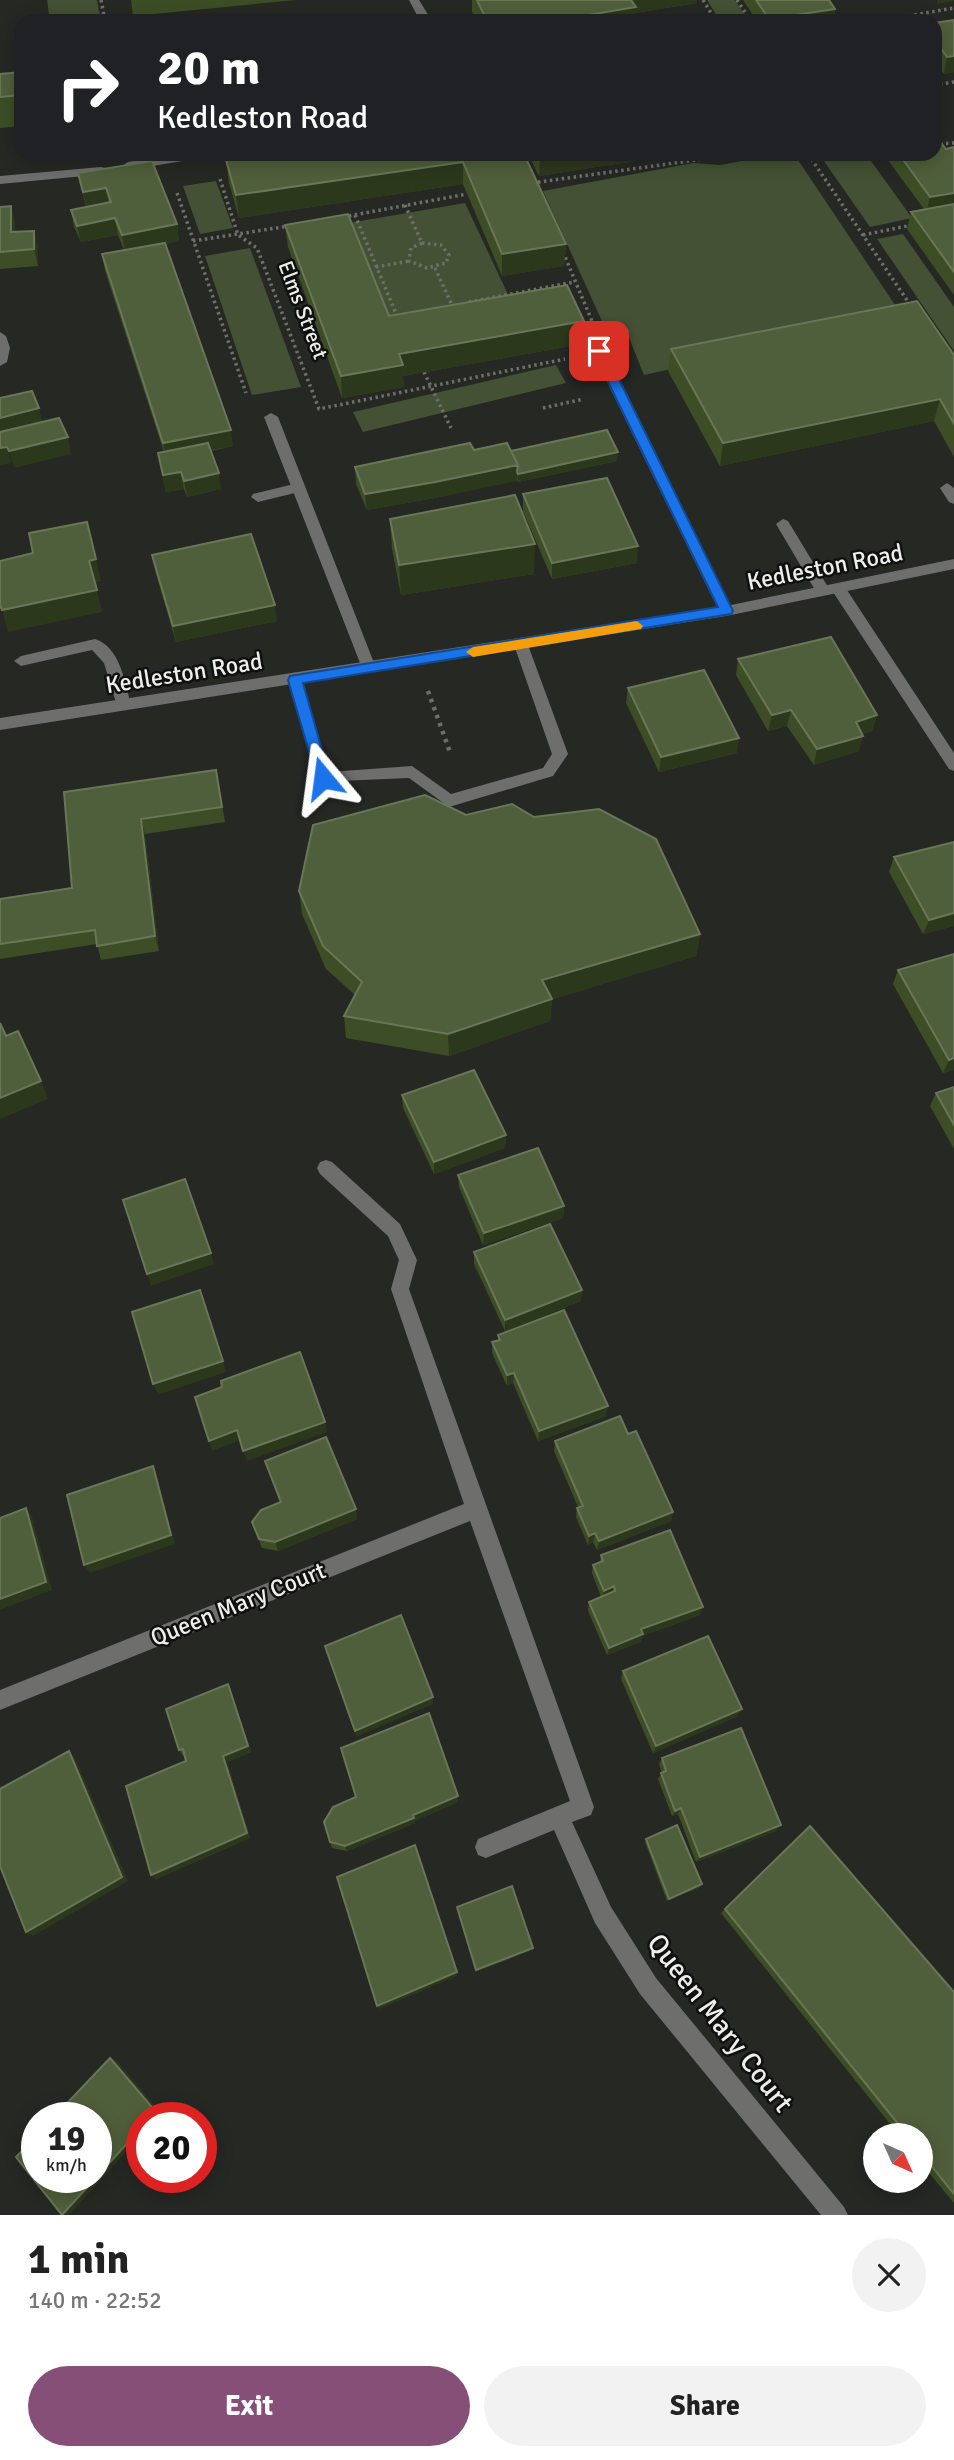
<!DOCTYPE html>
<html lang="en">
<head>
<meta charset="utf-8">
<style>
	body { margin:0; font-family:Signika,sans-serif; background:#f2f2f2; color:#222; height:100vh; display:flex; flex-direction:column; font-size:26px; white-space:nowrap }
	* { box-sizing:border-box; margin:0 }
	p { font-size:23px; color:#767676 }
	.icon { flex:none; width:38px; height:38px; fill:none; stroke:currentColor; stroke-width:2; stroke-linecap:round; stroke-linejoin:round }
	.map { position:relative; height:2215px; overflow:hidden }
	.side { display:flex; flex-direction:column; background:#fff; flex:1 }
	.side>* { flex:none }
	.top-card { position:absolute; left:14px; top:14px; width:928px; height:147px; border-radius:21px; box-shadow:0 4px 18px #0003; background:#202124; color:#fff; overflow:hidden }
	.needle { width:46px; rotate:135deg }
	.buttons { position:absolute; left:863px; top:2123px; display:grid; gap:14px }
	.buttons a { display:grid; place-items:center; width:70px; height:70px; border-radius:50%; background:#fff; box-shadow:0 4px 18px #0003; font-size:35px }
	.speed { position:absolute; left:21px; top:2102px; display:flex; gap:14px; font-size:35px; font-weight:700; text-align:center }
	.speed>* { display:grid; place-content:center; width:91px; height:91px; border-radius:50%; background:#fff; box-shadow:0 4px 18px #0003; line-height:1 }
	.speed small { font-size:18px; font-weight:400 }
	.speed .limit { border:10px solid #d22; background:#fff; color:#111 }
	.pin { position:absolute; display:grid; place-items:center; width:60px; height:60px; color:#fff; margin:-30px; border-radius:14px; box-shadow:0 4px 10px #0006 }
	.me { position:absolute; width:77px; margin:-38px; rotate:344deg; stroke-linejoin:round; filter:drop-shadow(0 0 5px #0008) }
	.turn { display:flex; align-items:center; gap:24px; height:147px; padding:0 28px; font-size:32px }
	.turn .icon { width:91px; height:91px; stroke-width:2.5 }
	.turn b { display:block; font-size:49px; line-height:60px }
	.round { display:grid; place-items:center; flex:none; width:74px; height:74px; border-radius:37px; background:#f2f2f2 }
	.overview { display:flex; align-items:center; justify-content:space-between; height:119px; padding:0 28px }
	h1 { font-size:42px; font-weight:700; line-height:52px }
	.button { display:flex; gap:14px; margin-top:auto; padding:14px 28px }
	.button a { flex:1; height:80px; border-radius:42px; background:#854f77; color:#fff; font-size:28px; font-weight:700; line-height:80px; text-align:center }
	.button a+a { background:#f2f2f2; color:#222 }
	.map>svg:first-child { display:block }
</style>
</head>
<body>
<div class="map">
<svg width="954" height="2215" viewBox="0 0 954 2215">
	<rect width="100%" height="100%" fill="#262824"/>
	<path fill="#445134" d="M 47,0 L 97,0 L 101,21 L 50,21 Z
		M 707,0 L 735,0 L 749,21 L 720,21 Z
		M 781,154 L 794,154 L 903,317 L 644,375 L 629,338 L 611,341 L 543,191 L 693,163 L 720,165 Z
		M 819,154 L 866,154 L 912,218 L 870,227 Z
		M 216,181 L 233,228 L 200,234 L 183,186 Z
		M 465,203 L 512,303 L 394,328 L 349,223 Z
		M 903,234 L 954,307 L 954,351 L 877,239 Z
		M 250,248 L 301,387 L 252,395 L 205,256 Z
		M 556,365 L 566,383 L 363,432 L 353,412 Z"/>
	<g fill="none" stroke-linecap="round" stroke-linejoin="round">
		<path stroke="#6d6f6b" stroke-width="3.5" stroke-dasharray="2.5 3.5" stroke-linecap="butt" d="M 101,0 L 105,21
			M 703,0 L 716,21
			M 737,0 L 751,21
			M 360,21 L 387,19
			M 879,21 L 954,8
			M 934,85 L 954,82
			M 934,144 L 954,143
			M 808,154 L 911,306
			M 220,179 L 238,235 L 257,248 L 319,409 L 565,359
			M 532,183 L 739,154
			M 177,193 L 246,393
			M 405,205 L 422,243
			M 355,215 L 397,316 L 402,315
			M 343,217 L 467,194
			M 863,235 L 912,225
			M 193,241 L 289,226
			M 422,243 L 441,245 L 449,255 L 446,263 L 427,268 L 409,261 L 411,248 Z
			M 563,252 L 592,321
			M 376,267 L 409,261
			M 435,268 L 452,305
			M 469,302 L 574,282
			M 424,372 L 451,428
			M 543,408 L 584,399"/>
		<path stroke="#6d6f6b" stroke-width="4.5" stroke-dasharray="3.5 5" stroke-linecap="butt" d="M 428,691 L 451,755"/>
		<path fill="#6e6e6d" fill-rule="evenodd" d="M 0,332 L 6,336 L 10,348 L 7,362 L 0,366 Z
			M 298,483 L 305,488 L 303,491 L 258,502 L 251,497 L 253,494 Z
			M 947,483 L 954,488 L 954,504 L 949,502 L 940,488 Z
			M 783,519 L 788,521 L 828,587 L 828,595 L 818,595 L 776,524 Z
			M 95,639 C 120,647 125,682 131,705 L 128,709 L 118,709 L 104,663 L 92,650 L 21,666 L 14,661 L 21,656 Z
			M 521,640 L 528,645 L 568,754 L 553,776 L 449,807 L 409,778 L 317,782 L 288,680 L 295,675 L 302,680 L 329,772 L 412,766 L 451,794 L 543,768 L 552,754 L 514,645 Z"/>
		<path fill="#6e6e6d" fill-rule="evenodd" d="M 409,0 L 419,0 L 432,21 L 420,21 Z
			M 179,154 L 207,154 L 201,158 L 128,170 L 122,166 L 128,162 Z
			M 101,167 L 105,168 L 105,174 L 0,184 L 0,176 Z
			M 599,347 L 606,351 L 733,611 L 731,615 L 721,615 L 719,611 L 592,351 Z
			M 271,413 L 278,417 L 376,668 L 374,672 L 364,672 L 362,668 L 264,417 Z
			M 838,583 L 843,584 L 954,753 L 954,771 L 949,769 L 833,592 L 831,588 Z
			M 326,1160 L 332,1162 L 400,1224 L 417,1260 L 409,1289 L 594,1807 L 591,1815 L 572,1822 L 611,1907 L 656,1978 L 844,2207 L 848,2215 L 821,2215 L 640,1994 L 595,1923 L 554,1830 L 486,1858 L 478,1855 L 475,1847 L 478,1839 L 570,1801 L 470,1521 L 0,1710 L 0,1690 L 464,1504 L 391,1289 L 399,1260 L 388,1236 L 320,1174 L 317,1168 L 320,1162 Z"/>
		<path fill="#6e6e6d" fill-rule="evenodd" d="M 954,559 L 954,569 L 726,616 L 0,730 L 0,718 L 726,606 Z"/>
	</g>
	<path fill="#3d4e26" d="M 131,0 L 296,0 L 133,16 Z
		M 472,0 L 697,0 L 697,3 L 635,13 L 635,21 L 476,21 L 472,12 Z
		M 743,0 L 829,0 L 835,9 L 834,15 L 842,21 L 757,21 Z
		M 954,20 L 954,72 L 944,74 L 938,67 L 934,67 L 934,23 Z
		M 21,72 L 21,126 L 0,128 L 0,74 Z
		M 954,147 L 954,295 L 907,229 L 911,212 L 924,209 L 887,159 L 878,161 L 873,154 L 934,154 L 946,149 Z
		M 524,154 L 566,244 L 564,266 L 502,276 L 463,184 L 239,218 L 229,183 L 226,160 Z
		M 528,154 L 679,154 L 539,176 Z
		M 78,173 L 177,224 L 179,241 L 165,244 L 233,446 L 211,451 L 221,489 L 187,497 L 184,489 L 166,492 L 158,453 L 164,452 L 105,271 L 102,254 L 124,250 L 118,235 L 81,242 L 74,227 L 71,210 L 86,207 Z
		M 0,207 L 15,222 L 15,232 L 38,247 L 38,266 L 0,269 Z
		M 285,225 L 389,316 L 583,344 L 403,376 L 404,387 L 342,398 L 288,247 Z
		M 671,349 L 954,355 L 954,457 L 934,421 L 720,466 L 668,371 Z
		M 474,450 L 511,451 L 617,461 L 518,482 L 517,480 L 435,498 L 367,510 L 356,484 L 355,467 Z
		M 523,494 L 637,563 L 552,579 L 523,511 Z
		M 390,519 L 534,574 L 401,595 L 392,549 Z
		M 152,555 L 277,621 L 176,642 L 155,571 Z
		M 738,659 L 877,715 L 872,731 L 862,734 L 859,751 L 814,765 L 787,726 L 768,731 L 736,675 Z
		M 628,688 L 737,753 L 659,772 L 626,703 Z
		M 219,786 L 225,822 L 145,834 L 159,951 L 101,960 L 97,944 L 0,959 L 0,899 L 72,888 L 64,792 Z
		M 894,857 L 954,926 L 923,934 L 889,872 Z
		M 299,891 L 700,934 L 696,956 L 552,999 L 550,1021 L 449,1056 L 346,1038 L 344,1016 L 355,995 L 326,969 L 302,914 Z
		M 954,954 L 954,1070 L 943,1073 L 893,984 L 898,970 Z
		M 954,1087 L 954,1149 L 930,1106 L 936,1093 Z
		M 402,1095 L 506,1135 L 505,1148 L 434,1174 L 403,1108 Z
		M 458,1175 L 564,1206 L 563,1218 L 483,1245 L 459,1187 Z
		M 474,1252 L 582,1290 L 581,1301 L 505,1331 L 474,1264 Z
		M 498,1335 L 606,1416 L 538,1441 L 513,1383 L 507,1386 L 492,1353 L 492,1342 L 498,1340 Z
		M 628,1434 L 673,1512 L 671,1521 L 597,1550 L 593,1542 L 588,1545 L 576,1517 L 577,1508 L 578,1507 L 554,1451 L 555,1441 Z
		M 265,1461 L 357,1519 L 278,1551 L 262,1548 L 252,1522 L 280,1503 Z
		M 601,1555 L 700,1615 L 642,1636 L 640,1642 L 607,1655 L 588,1611 L 589,1602 L 601,1597 L 592,1573 L 593,1565 L 600,1562 Z
		M 623,1671 L 738,1716 L 653,1753 L 621,1679 Z
		M 228,1684 L 231,1691 L 251,1752 L 227,1762 L 250,1838 L 156,1879 L 151,1875 L 186,1761 L 185,1755 L 183,1756 L 179,1750 Z
		M 662,1758 L 776,1831 L 696,1862 L 678,1814 L 672,1816 L 658,1779 L 662,1773 L 659,1764 Z
		M 458,1802 L 414,1821 L 415,1823 L 347,1851 L 332,1848 L 330,1842 Z
		M 810,1826 L 954,1992 L 954,2203 L 920,2162 L 920,2135 L 899,2135 L 721,1913 Z
		M 646,1839 L 702,1884 L 700,1887 L 667,1901 L 645,1842 Z"/>
	<path fill="#2c381c" d="M 626,0 L 697,0 L 697,3 L 635,13 L 635,21 L 551,21 Z
		M 937,0 L 954,0 L 954,1 L 937,4 Z
		M 835,9 L 833,21 L 769,21 L 769,19 Z
		M 942,50 L 938,67 L 934,67 L 934,51 Z
		M 954,56 L 954,72 L 944,74 L 947,57 Z
		M 540,154 L 679,154 L 539,176 Z
		M 880,154 L 888,154 L 887,159 L 878,161 Z
		M 463,162 L 463,184 L 239,218 L 236,195 Z
		M 106,188 L 109,205 L 87,209 L 83,192 Z
		M 954,193 L 954,209 L 926,214 L 930,197 Z
		M 11,206 L 15,222 L 15,249 L 11,232 Z
		M 115,218 L 118,235 L 81,242 L 77,226 Z
		M 177,224 L 179,241 L 125,252 L 122,235 Z
		M 34,231 L 38,247 L 38,266 L 34,249 Z
		M 566,244 L 564,266 L 502,276 L 502,254 Z
		M 584,321 L 583,344 L 403,376 L 404,387 L 342,398 L 341,376 L 399,354 Z
		M 940,399 L 934,421 L 720,466 L 723,443 Z
		M 39,408 L 43,425 L 0,435 L 0,418 Z
		M 231,430 L 233,446 L 166,459 L 163,443 Z
		M 68,437 L 71,454 L 14,468 L 9,451 Z
		M 7,447 L 11,463 L 0,466 L 0,448 Z
		M 618,452 L 617,461 L 518,482 L 518,474 Z
		M 518,465 L 517,481 L 435,498 L 367,510 L 365,494 Z
		M 181,472 L 184,489 L 166,492 L 163,475 Z
		M 219,473 L 221,489 L 187,497 L 184,481 Z
		M 535,544 L 534,574 L 401,595 L 399,565 Z
		M 638,546 L 637,563 L 552,579 L 552,563 Z
		M 96,559 L 101,581 L 94,583 L 89,561 Z
		M 97,590 L 102,612 L 8,632 L 2,610 Z
		M 275,605 L 277,621 L 176,642 L 173,626 Z
		M 791,710 L 787,726 L 768,731 L 772,715 Z
		M 877,715 L 872,731 L 852,737 L 856,722 Z
		M 863,736 L 859,751 L 814,765 L 817,749 Z
		M 739,738 L 737,753 L 659,772 L 661,757 Z
		M 141,819 L 145,834 L 159,951 L 155,936 Z
		M 954,913 L 954,926 L 923,934 L 929,920 Z
		M 700,934 L 696,956 L 541,1003 L 542,980 Z
		M 552,999 L 550,1021 L 449,1056 L 448,1034 Z
		M 954,1058 L 954,1070 L 943,1073 L 949,1060 Z
		M 41,1081 L 48,1099 L 0,1119 L 0,1098 Z
		M 506,1135 L 505,1148 L 434,1174 L 434,1162 Z
		M 564,1206 L 563,1218 L 483,1245 L 484,1233 Z
		M 211,1253 L 214,1264 L 151,1286 L 147,1274 Z
		M 582,1290 L 581,1301 L 505,1331 L 505,1320 Z
		M 223,1361 L 226,1372 L 158,1395 L 153,1384 Z
		M 514,1373 L 513,1383 L 507,1386 L 507,1375 Z
		M 608,1406 L 606,1416 L 538,1441 L 539,1431 Z
		M 325,1422 L 327,1432 L 247,1461 L 243,1451 Z
		M 237,1430 L 240,1440 L 212,1451 L 209,1441 Z
		M 153,1466 L 157,1476 L 175,1544 L 90,1573 L 84,1565 Z
		M 26,1508 L 32,1517 L 52,1590 L 0,1610 L 0,1599 Z
		M 356,1509 L 357,1519 L 278,1551 L 275,1542 Z
		M 673,1512 L 671,1521 L 597,1550 L 599,1541 Z
		M 595,1533 L 593,1542 L 588,1545 L 589,1536 Z
		M 614,1586 L 612,1595 L 602,1599 L 604,1591 Z
		M 703,1607 L 700,1615 L 642,1636 L 640,1642 L 607,1655 L 609,1648 L 641,1629 Z
		M 228,1684 L 231,1691 L 251,1752 L 227,1762 L 250,1838 L 156,1879 L 151,1875 L 223,1756 Z
		M 433,1697 L 433,1704 L 356,1737 L 355,1731 Z
		M 742,1709 L 738,1716 L 653,1753 L 656,1746 Z
		M 69,1751 L 75,1758 L 128,1881 L 33,1936 L 26,1932 Z
		M 458,1796 L 458,1802 L 414,1821 L 415,1823 L 347,1851 L 345,1846 Z
		M 681,1808 L 678,1814 L 672,1816 L 675,1811 Z
		M 781,1825 L 776,1831 L 696,1862 L 700,1857 Z
		M 702,1884 L 700,1887 L 667,1901 L 669,1899 Z
		M 533,1948 L 533,1950 L 476,1972 L 476,1970 Z
		M 457,1972 L 457,1976 L 379,2009 L 377,2006 Z
		M 110,2058 L 116,2060 L 161,2113 L 157,2118 L 151,2118 Z
		M 142,2127 L 142,2134 L 69,2215 L 63,2215 Z"/>
	<path fill="#505f3b" stroke="#697657" stroke-width="2" d="M 477,0 L 631,0 L 636,7 L 552,21 L 487,21 Z
		M 756,0 L 829,0 L 835,9 L 769,19 Z
		M 837,15 L 842,21 L 798,21 Z
		M 954,20 L 954,56 L 947,57 L 942,50 L 934,51 L 934,23 Z
		M 21,72 L 21,95 L 0,97 L 0,74 Z
		M 934,134 L 946,149 L 954,147 L 954,193 L 930,197 L 899,154 L 934,154 Z
		M 270,154 L 524,154 L 566,244 L 502,254 L 463,162 L 236,195 L 226,160 Z
		M 152,161 L 177,224 L 122,235 L 115,218 L 77,226 L 71,210 L 111,202 L 106,188 L 83,192 L 78,173 Z
		M 954,204 L 954,272 L 911,212 Z
		M 11,206 L 11,232 L 34,231 L 34,249 L 0,252 L 0,207 Z
		M 348,214 L 389,316 L 567,285 L 584,321 L 399,354 L 403,365 L 341,376 L 285,225 Z
		M 165,243 L 231,430 L 163,443 L 102,254 Z
		M 917,301 L 954,355 L 954,424 L 940,399 L 723,443 L 671,349 Z
		M 32,391 L 39,408 L 0,418 L 0,398 Z
		M 59,418 L 68,437 L 9,451 L 7,447 L 0,448 L 0,432 Z
		M 607,430 L 618,452 L 518,474 L 517,472 L 518,465 L 511,451 Z
		M 208,443 L 219,473 L 184,481 L 181,472 L 163,475 L 158,453 Z
		M 470,443 L 474,450 L 507,443 L 518,465 L 435,482 L 365,494 L 355,467 Z
		M 607,478 L 638,546 L 552,563 L 523,494 Z
		M 515,495 L 535,544 L 399,565 L 390,519 Z
		M 87,522 L 96,559 L 89,561 L 97,590 L 2,610 L 0,605 L 0,561 L 33,553 L 29,533 Z
		M 251,534 L 275,605 L 173,626 L 152,555 Z
		M 831,637 L 877,715 L 856,722 L 863,736 L 817,749 L 791,710 L 772,715 L 738,659 Z
		M 704,670 L 739,738 L 661,757 L 628,688 Z
		M 216,770 L 222,807 L 141,819 L 155,936 L 97,946 L 95,930 L 0,944 L 0,899 L 72,888 L 64,792 Z
		M 425,795 L 466,815 L 512,804 L 534,817 L 599,809 L 656,839 L 700,934 L 542,980 L 552,999 L 448,1034 L 344,1016 L 362,982 L 323,946 L 299,891 L 313,825 Z
		M 954,842 L 954,913 L 929,920 L 894,857 Z
		M 954,954 L 954,1058 L 949,1060 L 898,970 Z
		M 0,1023 L 6,1036 L 18,1031 L 41,1081 L 0,1098 Z
		M 474,1070 L 506,1135 L 434,1162 L 402,1095 Z
		M 954,1087 L 954,1125 L 936,1093 Z
		M 538,1148 L 564,1206 L 484,1233 L 458,1175 Z
		M 185,1179 L 211,1253 L 147,1274 L 123,1200 Z
		M 550,1224 L 582,1290 L 505,1320 L 474,1252 Z
		M 200,1290 L 223,1361 L 153,1384 L 132,1312 Z
		M 564,1310 L 608,1406 L 539,1431 L 514,1373 L 507,1375 L 492,1342 L 500,1340 L 498,1335 Z
		M 300,1352 L 325,1422 L 243,1451 L 237,1430 L 209,1441 L 195,1397 L 222,1387 L 221,1381 Z
		M 620,1416 L 628,1434 L 636,1431 L 673,1512 L 599,1541 L 595,1533 L 589,1536 L 577,1508 L 583,1506 L 555,1441 Z
		M 326,1437 L 356,1509 L 275,1542 L 259,1539 L 252,1522 L 261,1510 L 281,1502 L 265,1461 Z
		M 153,1466 L 171,1535 L 84,1565 L 67,1495 Z
		M 26,1508 L 46,1582 L 0,1599 L 0,1518 Z
		M 670,1530 L 703,1607 L 641,1629 L 643,1634 L 609,1648 L 589,1602 L 615,1591 L 614,1586 L 604,1591 L 593,1565 L 603,1561 L 601,1555 Z
		M 401,1615 L 433,1697 L 355,1731 L 325,1646 Z
		M 708,1636 L 742,1709 L 656,1746 L 623,1671 Z
		M 228,1684 L 248,1746 L 223,1756 L 247,1833 L 151,1875 L 126,1786 L 186,1761 L 183,1749 L 179,1750 L 166,1709 Z
		M 429,1713 L 458,1796 L 413,1815 L 414,1818 L 345,1846 L 330,1842 L 324,1822 L 333,1807 L 356,1797 L 341,1748 Z
		M 741,1728 L 781,1825 L 700,1857 L 681,1808 L 675,1811 L 661,1773 L 666,1771 L 662,1758 Z
		M 69,1751 L 122,1877 L 26,1932 L 0,1866 L 0,1789 Z
		M 677,1825 L 702,1884 L 669,1899 L 646,1839 Z
		M 810,1826 L 954,1992 L 954,2194 L 920,2152 L 920,2135 L 907,2135 L 725,1909 Z
		M 415,1845 L 457,1972 L 377,2006 L 337,1877 Z
		M 512,1886 L 533,1948 L 476,1970 L 457,1907 Z
		M 110,2058 L 156,2112 L 151,2118 L 142,2118 L 142,2127 L 62,2215 L 16,2157 L 37,2135 L 37,2177 L 96,2177 L 96,2118 L 53,2118 Z"/>
	<path fill="#1a73e8" stroke="#114b97" stroke-width="2" d="M 599,347 L 605,351 L 733,611 L 731,614 L 303,683 L 330,778 L 323,783 L 318,782 L 288,680 L 290,676 L 718,607 L 593,351 Z"/>
	<path fill="#f59e0b" d="M 637,621 L 643,626 L 641,629 L 473,657 L 466,652 L 473,647 Z"/>
	<g text-anchor="middle" dominant-baseline="central" stroke-width="5" stroke-linejoin="round" paint-order="stroke">
		<g font-size="21" fill="#eeefec" stroke="#0f100f">
			<text transform="translate(303 310) rotate(69)">Elms Street</text>
		</g>
		<g font-size="24" fill="#eeefec" stroke="#0f100f">
			<text transform="translate(825 567) rotate(-11)">Kedleston Road</text>
			<text transform="translate(184 673) rotate(-9)">Kedleston Road</text>
			<text transform="translate(238 1604) rotate(-22)">Queen Mary Court</text>
		</g>
		<g font-size="28" fill="#eeefec" stroke="#0f100f">
			<text transform="translate(720 2023) rotate(52)">Queen Mary Court</text>
		</g>
	</g>
</svg>
<div class="buttons">
<a><svg class="needle" viewBox="-14 -14 28 28"><path d="M0-13l5 13h-10z" fill="#e53935"/><path d="M0 13l5-13h-10z" fill="#767676"/></svg></a>
</div>
<div class="speed"><div>19<small>km/h</small></div><div class="limit">20</div></div>
<div class="pin" style="left:599px;top:351px;background:#d93025"><svg class="icon" aria-label="arrive" viewBox="0 0 24 24"><path d="M6 21V4h12l-3 4 3 4H6"/></svg></div>
<svg class="me" style="left:323px;top:778px" viewBox="-20 -20 40 40"><path d="M0-17L14 15 0 8-14 15z" fill="#1a73e8" stroke="#fff" stroke-width="4"/></svg>
<div class="top-card">
<div class="turn"><svg class="icon" aria-label="right" viewBox="0 0 24 24"><path d="M7 20v-9h11M14 6l5 5-5 5"/></svg><div><b>20 m</b>Kedleston Road</div></div>
</div>
</div>
<section class="side">
<div class="overview"><div><h1>1 min</h1><p>140 m · 22:52</p></div><a class="round"><svg class="icon" aria-label="close" viewBox="0 0 24 24"><path d="M6 6l12 12M18 6L6 18"/></svg></a></div>
<div class="button"><a>Exit</a><a>Share</a></div>
</section>
</body>
</html>
